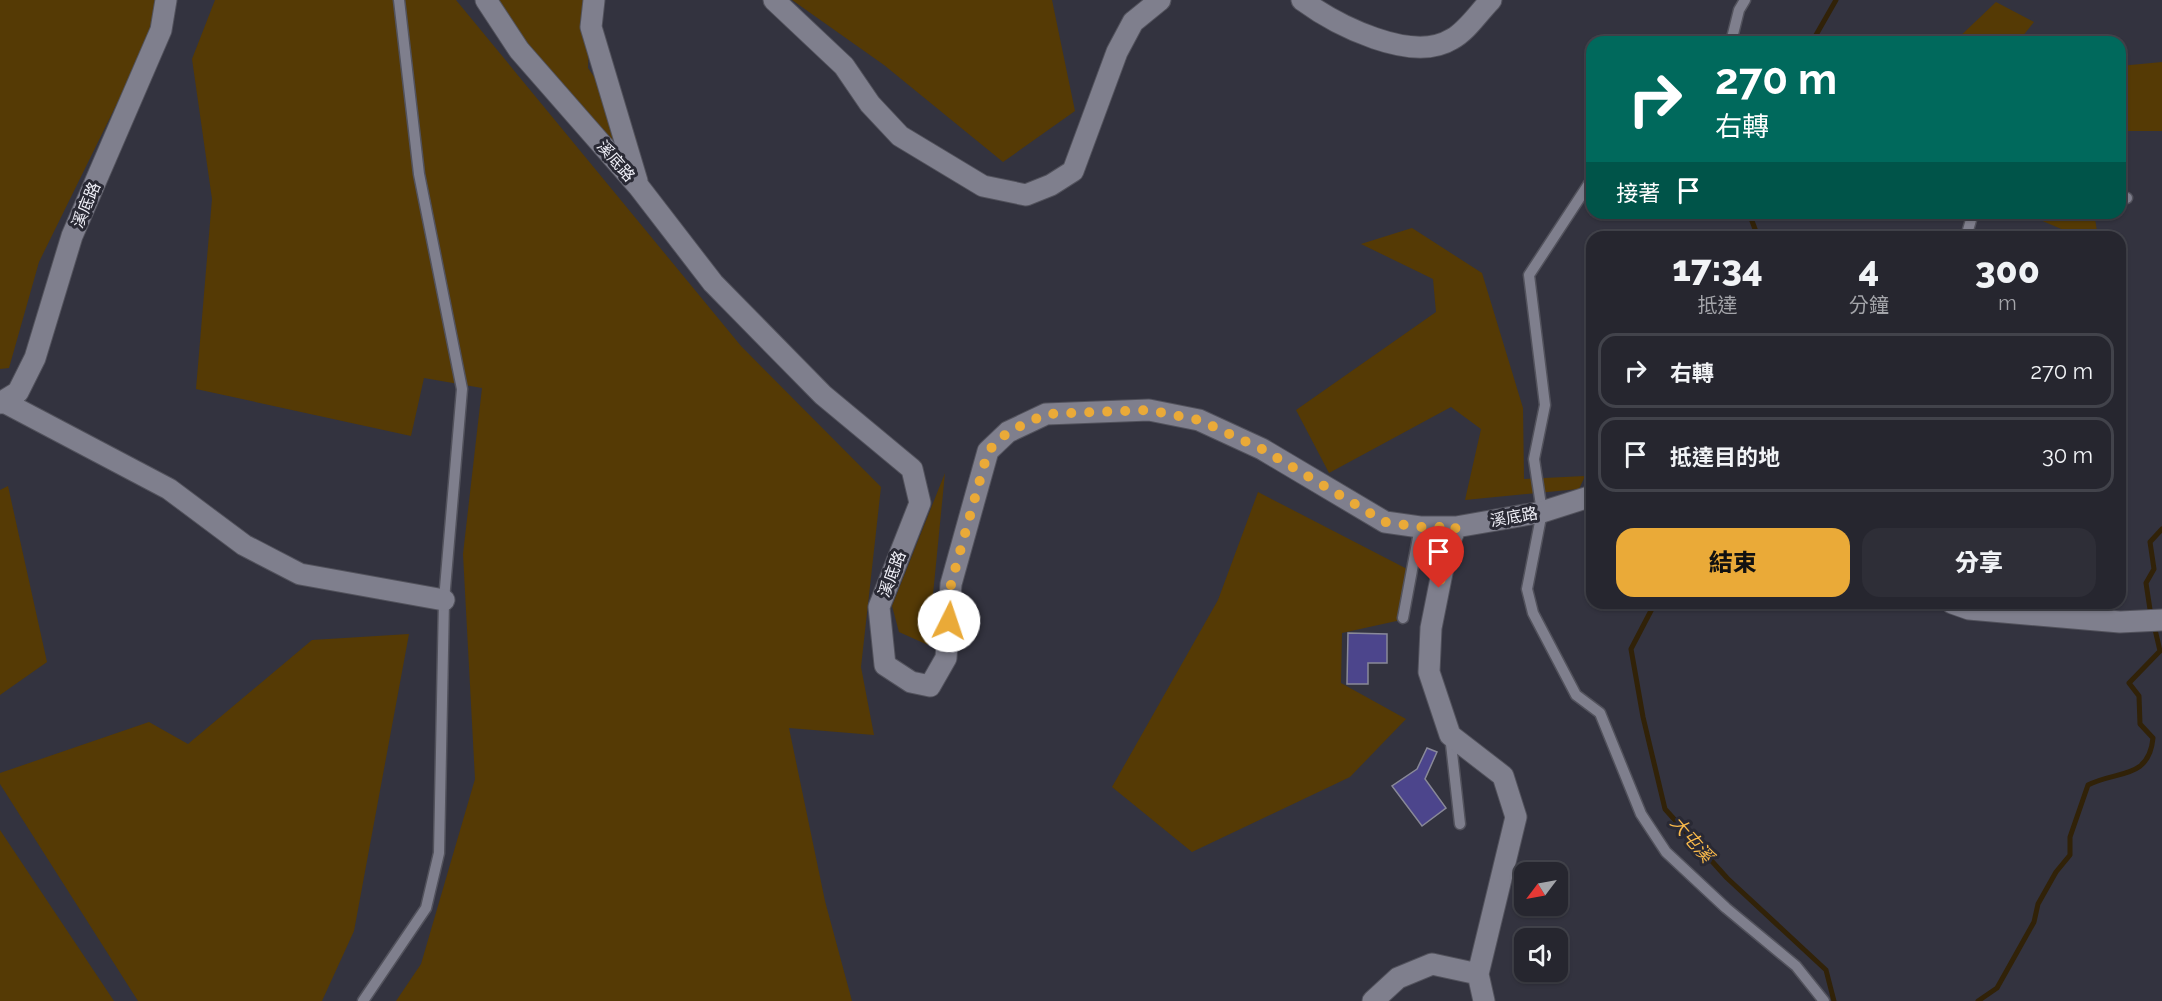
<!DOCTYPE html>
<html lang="zh-TW">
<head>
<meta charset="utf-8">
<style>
	body { margin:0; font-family:Raleway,"Noto Sans TC",sans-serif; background:#2e2e37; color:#f1f3f6; height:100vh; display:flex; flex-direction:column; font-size:22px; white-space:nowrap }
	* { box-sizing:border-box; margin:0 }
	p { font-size:20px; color:#a4a5aa }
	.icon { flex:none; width:33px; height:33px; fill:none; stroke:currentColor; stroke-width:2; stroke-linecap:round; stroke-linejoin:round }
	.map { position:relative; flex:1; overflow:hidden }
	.drawer { position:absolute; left:1586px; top:231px; width:540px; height:378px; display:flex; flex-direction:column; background:#26262f; border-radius:18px; box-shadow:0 2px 4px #0004,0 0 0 2px #42434b }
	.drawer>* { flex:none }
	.hud { position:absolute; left:1586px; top:36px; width:540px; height:183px; border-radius:18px; box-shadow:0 2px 4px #0004,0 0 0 2px #42434b; background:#00695c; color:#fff; overflow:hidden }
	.needle { width:39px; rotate:238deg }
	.fabs { position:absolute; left:1514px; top:862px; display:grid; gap:12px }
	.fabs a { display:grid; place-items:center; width:54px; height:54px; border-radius:12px; background:#26262f; box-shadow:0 2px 4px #0004,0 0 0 2px #42434b; font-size:30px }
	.pin { position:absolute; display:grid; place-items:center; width:51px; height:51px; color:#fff; margin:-62px -26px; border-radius:50% 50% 50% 0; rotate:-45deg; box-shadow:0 0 6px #0007 }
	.pin .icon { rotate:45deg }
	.me { position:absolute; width:66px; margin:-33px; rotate:4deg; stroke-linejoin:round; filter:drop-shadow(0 0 4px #0008) }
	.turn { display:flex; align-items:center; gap:21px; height:126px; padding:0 30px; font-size:27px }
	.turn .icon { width:78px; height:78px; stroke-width:2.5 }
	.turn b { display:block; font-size:42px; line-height:51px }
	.then { display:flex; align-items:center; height:57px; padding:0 30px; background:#0003; gap:12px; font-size:22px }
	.eta { display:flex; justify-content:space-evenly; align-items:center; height:102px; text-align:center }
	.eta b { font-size:36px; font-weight:800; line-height:42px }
	.primary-button { display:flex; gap:12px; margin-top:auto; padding:12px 30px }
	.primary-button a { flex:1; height:69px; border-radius:18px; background:#eaaa38; color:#111; font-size:24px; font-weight:800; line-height:69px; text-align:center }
	.primary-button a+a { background:#2e2e37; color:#f1f3f6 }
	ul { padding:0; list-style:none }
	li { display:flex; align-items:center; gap:18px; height:75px; margin:0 12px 9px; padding:0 18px; border:3px solid #42434b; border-radius:18px }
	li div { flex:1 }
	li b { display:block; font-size:22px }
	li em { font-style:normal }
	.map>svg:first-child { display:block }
</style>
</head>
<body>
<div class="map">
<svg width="2162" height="1001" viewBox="0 0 2162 1001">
	<rect width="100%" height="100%" fill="#33333f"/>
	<path fill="#553a05" d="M 0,0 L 170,0 L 157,22 L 39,262 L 9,368 L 0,369 Z
		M 215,0 L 456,0 L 741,346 L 881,487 L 861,667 L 874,735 L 789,728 L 825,901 L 852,1001 L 396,1001 L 421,964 L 475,779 L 463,554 L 482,388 L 424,378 L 411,436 L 196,389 L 212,199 L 192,59 Z
		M 496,0 L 590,0 L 588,68 L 636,137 L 634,176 L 540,68 Z
		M 792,0 L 1052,0 L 1075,111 L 1003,162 L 884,65 Z
		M 1996,2 L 2034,22 L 2018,42 L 1954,42 Z
		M 2162,62 L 2162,131 L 2120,131 L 2120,66 Z
		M 2024,213 L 2082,213 L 2095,219 L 2098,237 L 2080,237 Z
		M 1412,228 L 1482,273 L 1523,408 L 1524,479 L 1585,476 L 1579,489 L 1465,500 L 1481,429 L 1451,407 L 1329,473 L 1296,410 L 1436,312 L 1433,279 L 1361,244 Z
		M 945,473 L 928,645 L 899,632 L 892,606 Z
		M 8,486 L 47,662 L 0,695 L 0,490 Z
		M 1258,492 L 1409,570 L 1401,620 L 1342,633 L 1341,683 L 1406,719 L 1350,777 L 1192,852 L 1112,787 L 1218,600 Z
		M 409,634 L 354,931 L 322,1001 L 138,1001 L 0,784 L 0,773 L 149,722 L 188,744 L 312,640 Z
		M 0,830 L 114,1001 L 0,1001 Z"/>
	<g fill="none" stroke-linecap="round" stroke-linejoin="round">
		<path stroke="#312208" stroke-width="5" d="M 1812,42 L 1836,0
			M 1749,213 L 1758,237
			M 1655,603 L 1631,649 L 1643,717 L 1665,809 L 1727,878 L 1826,970 L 1834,1001
			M 2151,616 L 2146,583 L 2154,569 L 2150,542 L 2162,529
			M 1978,1001 L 1997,988 L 2034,922 L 2038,904 L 2056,872 L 2070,855 L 2070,837 L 2088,785 C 2117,770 2149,780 2153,738 L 2140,724 L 2139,696 L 2129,683 L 2160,651 L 2154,625"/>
	</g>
	<path fill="#4c458c" stroke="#898998" stroke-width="1.5" d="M 1348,633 L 1387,634 L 1387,663 L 1368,663 L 1368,684 L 1347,684 Z
		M 1427,748 L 1437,752 L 1425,779 L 1446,808 L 1422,826 L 1392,786 L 1417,769 Z"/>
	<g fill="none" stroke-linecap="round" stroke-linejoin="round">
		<g stroke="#52525c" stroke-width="13">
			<path id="service" d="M 1731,42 L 1739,10 L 1745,0
				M 1592,179 L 1529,275 L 1545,405 L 1534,459 L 1542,512 L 1527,589 L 1533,613 L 1576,695 L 1600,713 L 1641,814 L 1666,852 L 1726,908 L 1796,966 L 1824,1001
				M 2120,198 L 2127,198
				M 1966,237 L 1973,213
				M 1403,618 L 1420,527
				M 1450,735 L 1460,824
				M 363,1001 L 426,908 L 439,853 L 444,600 L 462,389 L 419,174 L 399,0"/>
		</g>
		<g stroke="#52525c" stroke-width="23">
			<path id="minor" d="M 486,0 L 519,50 L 639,187 L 713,283 L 823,395 L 912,469 L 920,503 L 879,607 L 885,665 L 911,682 L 930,686 L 946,658 L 951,584 L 988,451 L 1008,432 L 1046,414 L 1149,410 L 1199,420 L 1262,449 L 1385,522 L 1420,527 L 1456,527 L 1542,512 L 1592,496
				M 594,0 L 591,27 L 637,181
				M 774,0 L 844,66 L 870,104 L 900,136 L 983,186 L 1026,195 L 1051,185 L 1073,171 L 1117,52 L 1133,22 L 1160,0
				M 1302,0 C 1336,25 1412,64 1452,39 C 1467,31 1479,12 1491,0
				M 2,401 L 169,489 L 244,545 L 300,574 L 444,600
				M 0,403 L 18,392 L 35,358 L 72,236 L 161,30 L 166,0
				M 1456,527 L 1447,548 L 1431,628 L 1429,672 L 1450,735 L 1503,776 L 1516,817 L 1478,974 L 1484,1001
				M 1952,603 L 1969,609 L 2120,622 L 2162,620
				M 1373,1001 L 1398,978 L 1432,964 L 1478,974"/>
		</g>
		<use href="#service" stroke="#7f7f8d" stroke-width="10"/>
		<use href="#minor" stroke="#7f7f8d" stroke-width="21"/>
	</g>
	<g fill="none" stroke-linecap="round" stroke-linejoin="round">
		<path stroke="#eaaa38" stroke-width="10" stroke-dasharray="0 18" d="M 949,621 L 951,584 L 988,451 L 1008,432 L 1046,414 L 1149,410 L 1199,420 L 1262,449 L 1385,522 L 1419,527 L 1456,527 L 1446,548 L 1439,588"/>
	</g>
	<g text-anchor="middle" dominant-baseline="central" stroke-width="6" stroke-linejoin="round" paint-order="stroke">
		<g font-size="16" fill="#f1f1f9" stroke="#292934">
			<text transform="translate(616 161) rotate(49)">溪底路</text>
			<text transform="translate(86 205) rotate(-67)">溪底路</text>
			<text transform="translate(1514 517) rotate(-10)">溪底路</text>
			<text transform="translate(892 574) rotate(-69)">溪底路</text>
		</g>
		<g font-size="18" font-style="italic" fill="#faba4b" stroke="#292934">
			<text transform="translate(1692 839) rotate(49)">大屯溪</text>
		</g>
	</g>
</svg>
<div class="fabs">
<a><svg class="needle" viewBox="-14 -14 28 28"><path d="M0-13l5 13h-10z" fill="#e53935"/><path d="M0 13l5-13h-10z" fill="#a4a5aa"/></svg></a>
<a><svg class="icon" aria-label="sound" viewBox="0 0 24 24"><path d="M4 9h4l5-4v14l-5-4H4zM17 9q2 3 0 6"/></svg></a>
</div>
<div class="pin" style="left:1439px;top:588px;background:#d93025"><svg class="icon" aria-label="arrive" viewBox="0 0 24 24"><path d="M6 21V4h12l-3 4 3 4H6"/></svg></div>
<svg class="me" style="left:949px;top:621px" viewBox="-20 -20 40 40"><circle r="19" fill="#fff"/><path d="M0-13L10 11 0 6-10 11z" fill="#eaaa38"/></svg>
<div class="hud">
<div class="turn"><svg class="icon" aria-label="right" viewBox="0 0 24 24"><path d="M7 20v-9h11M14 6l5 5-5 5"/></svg><div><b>270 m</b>右轉</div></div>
<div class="then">接著<svg class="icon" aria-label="arrive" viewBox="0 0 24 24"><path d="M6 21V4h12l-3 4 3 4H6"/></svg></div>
</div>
<section class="drawer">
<div class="eta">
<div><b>17:34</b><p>抵達</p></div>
<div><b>4</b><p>分鐘</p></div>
<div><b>300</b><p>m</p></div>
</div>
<ul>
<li><svg class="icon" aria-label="right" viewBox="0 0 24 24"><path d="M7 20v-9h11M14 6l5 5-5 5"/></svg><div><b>右轉</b></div><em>270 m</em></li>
<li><svg class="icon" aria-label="arrive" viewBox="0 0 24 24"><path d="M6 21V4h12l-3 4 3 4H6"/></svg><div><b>抵達目的地</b></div><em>30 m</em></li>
</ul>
<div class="primary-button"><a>結束</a><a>分享</a></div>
</section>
</div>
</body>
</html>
